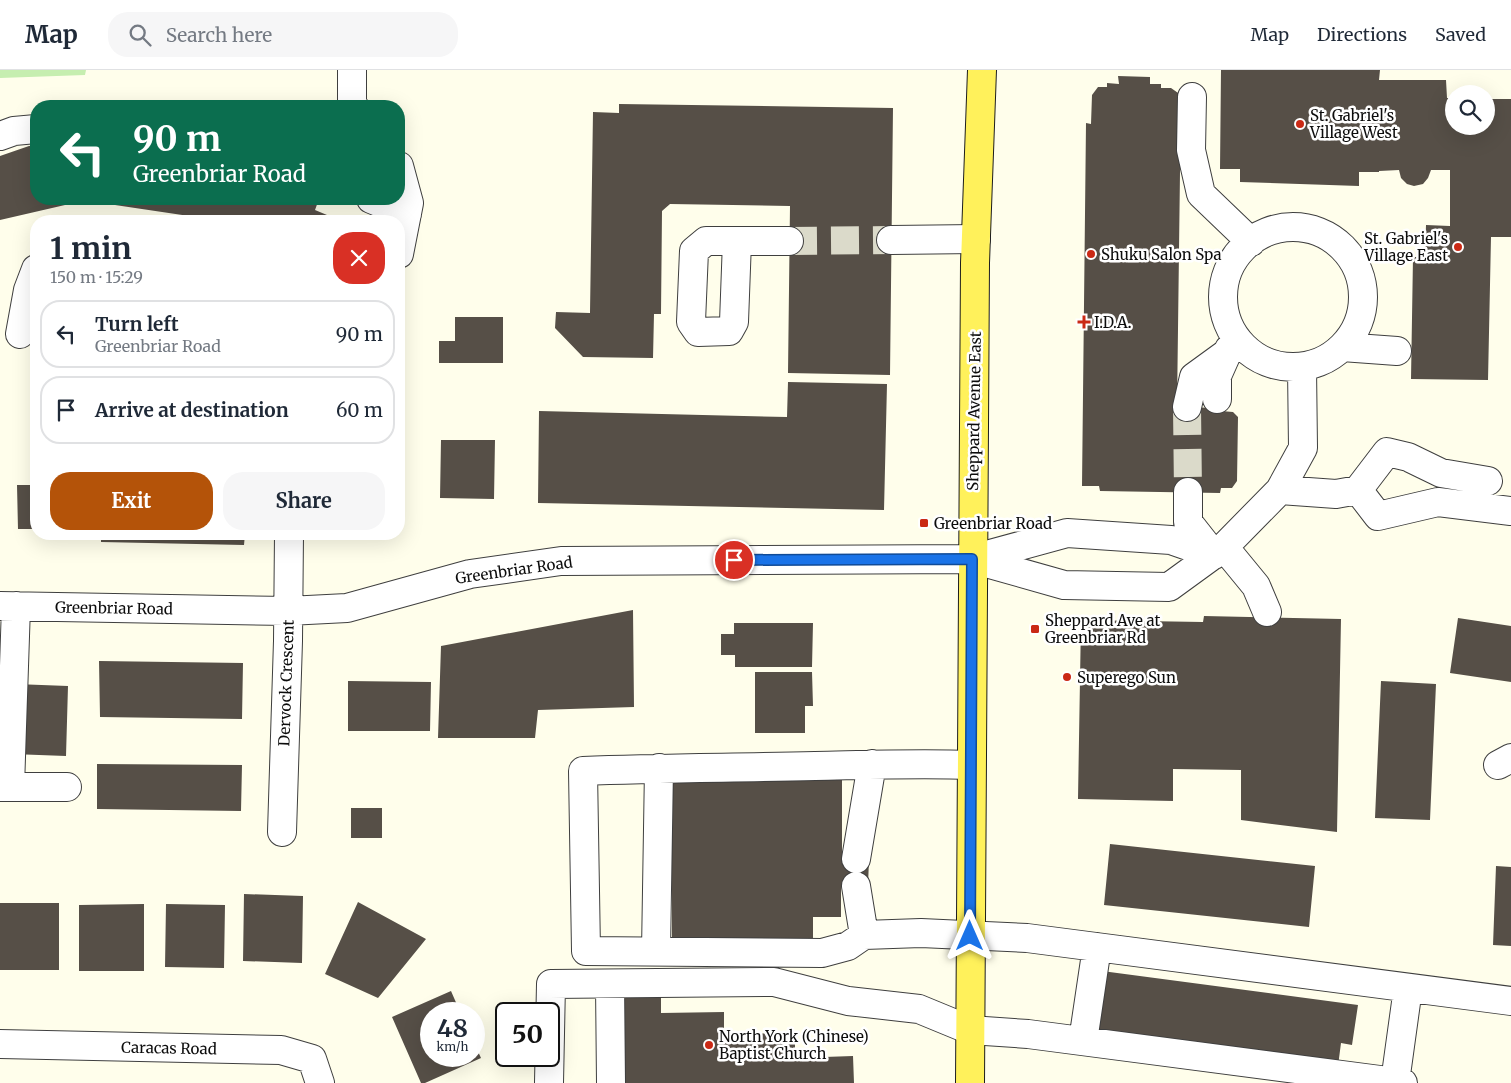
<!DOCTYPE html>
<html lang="en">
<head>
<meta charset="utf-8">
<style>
	body { margin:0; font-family:Merriweather,serif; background:#f6f6f7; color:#1f2937; height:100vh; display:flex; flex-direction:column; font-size:19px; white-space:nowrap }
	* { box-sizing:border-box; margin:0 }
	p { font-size:16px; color:#747a83 }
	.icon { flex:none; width:28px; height:28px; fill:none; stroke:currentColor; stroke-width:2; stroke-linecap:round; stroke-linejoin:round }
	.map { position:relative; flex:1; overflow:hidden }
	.details { position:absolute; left:30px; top:145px; width:375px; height:325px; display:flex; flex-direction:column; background:#fff; border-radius:20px; box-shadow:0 5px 20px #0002 }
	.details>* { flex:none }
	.banner { position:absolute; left:30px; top:30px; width:375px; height:105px; border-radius:20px; box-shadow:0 5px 20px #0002; background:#0b6e4f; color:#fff; overflow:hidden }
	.tools { position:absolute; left:1445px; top:15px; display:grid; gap:10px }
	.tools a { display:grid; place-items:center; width:50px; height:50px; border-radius:50%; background:#fff; box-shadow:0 5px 20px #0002; font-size:25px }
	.speed { position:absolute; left:420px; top:932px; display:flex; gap:10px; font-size:25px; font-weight:700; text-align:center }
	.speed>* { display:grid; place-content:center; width:65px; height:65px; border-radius:50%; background:#fff; box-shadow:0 5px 20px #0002; line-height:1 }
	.speed small { font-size:12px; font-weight:400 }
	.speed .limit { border:2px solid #111; border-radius:8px; background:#fff; color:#111 }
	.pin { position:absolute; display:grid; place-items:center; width:42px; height:42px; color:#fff; margin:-21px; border:2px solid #fff; border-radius:50%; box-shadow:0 1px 5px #0007 }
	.me { position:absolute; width:55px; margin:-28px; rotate:0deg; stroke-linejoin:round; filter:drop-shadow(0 0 4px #0008) }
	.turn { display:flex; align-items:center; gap:18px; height:105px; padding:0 20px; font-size:22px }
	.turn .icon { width:65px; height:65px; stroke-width:2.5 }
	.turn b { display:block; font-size:35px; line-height:42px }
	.round { display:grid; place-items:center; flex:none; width:52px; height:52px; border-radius:20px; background:#f6f6f7 }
	.overview { display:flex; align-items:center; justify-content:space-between; height:85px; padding:0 20px }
	h1 { font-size:30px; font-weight:700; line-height:38px }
	.action { display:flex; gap:10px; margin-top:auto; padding:10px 20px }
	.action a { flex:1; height:58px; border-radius:20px; background:#b45309; color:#fff; font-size:20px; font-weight:700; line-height:58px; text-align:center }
	.action a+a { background:#f6f6f7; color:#1f2937 }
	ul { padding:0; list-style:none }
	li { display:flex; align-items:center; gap:15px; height:68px; margin:0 10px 8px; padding:0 10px; border:2px solid #e0e1e3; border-radius:20px }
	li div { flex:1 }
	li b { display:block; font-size:19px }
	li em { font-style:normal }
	header { display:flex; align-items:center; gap:30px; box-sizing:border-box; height:70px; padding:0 25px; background:#fff; border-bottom:1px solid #e0e1e3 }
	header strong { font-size:24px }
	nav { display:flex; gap:28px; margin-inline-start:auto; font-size:18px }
	.search { width:350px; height:45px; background:#f6f6f7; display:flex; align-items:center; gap:12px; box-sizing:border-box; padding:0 18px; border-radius:20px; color:#747a83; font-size:19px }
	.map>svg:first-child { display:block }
</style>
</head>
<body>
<header>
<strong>Map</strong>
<div class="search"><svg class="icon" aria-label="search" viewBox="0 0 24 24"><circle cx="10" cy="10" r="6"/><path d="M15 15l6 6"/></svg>Search here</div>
<nav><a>Map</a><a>Directions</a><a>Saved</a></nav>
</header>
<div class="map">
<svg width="1511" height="1013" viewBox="0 0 1511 1013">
	<rect width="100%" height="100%" fill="#fffeeb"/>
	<path fill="#c6eeb0" d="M 0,0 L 86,0 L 85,5 L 0,8 Z"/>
	<path fill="#564f47" d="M 1221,0 L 1380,0 L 1379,10 L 1446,10 L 1447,28 L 1454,28 L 1454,56 L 1486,56 L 1486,29 L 1511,29 L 1511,167 L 1491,167 L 1488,310 L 1411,309 L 1413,187 L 1425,187 L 1426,155 L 1450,156 L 1450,100 L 1431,100 L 1428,108 L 1423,114 L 1414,116 L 1407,114 L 1401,108 L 1399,100 L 1379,101 L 1379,102 L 1359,102 L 1359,116 L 1240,112 L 1240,99 L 1220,99 Z
		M 1118,6 L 1150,7 L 1150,14 L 1161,14 L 1161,18 L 1171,18 L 1181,25 L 1177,337 L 1221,338 L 1221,341 L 1233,342 L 1238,347 L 1237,411 L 1232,418 L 1221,418 L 1220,423 L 1100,421 L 1099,416 L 1082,416 L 1086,53 L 1091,54 L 1092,25 L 1098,17 L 1107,17 L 1107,13 L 1119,14 Z
		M 619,34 L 893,38 L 890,305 L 788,303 L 790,136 L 670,134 L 662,141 L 661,244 L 654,244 L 653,288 L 583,287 L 555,258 L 556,242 L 590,243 L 593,42 L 619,43 Z
		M 29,76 L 36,76 L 36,129 L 319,129 L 315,140 L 327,145 L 324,151 L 201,151 L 189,146 L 115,135 L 65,135 L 0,150 L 0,86 Z
		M 455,247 L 503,247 L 503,293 L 439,293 L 439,271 L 455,271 Z
		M 788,312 L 887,314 L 884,440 L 538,433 L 539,341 L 787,347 Z
		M 441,370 L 495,370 L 494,429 L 440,428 Z
		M 17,415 L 36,415 L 36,459 L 18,459 Z
		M 101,464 L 245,464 L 244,475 L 101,472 Z
		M 633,540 L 634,637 L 538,640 L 535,668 L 438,668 L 441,576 Z
		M 1204,546 L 1341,549 L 1337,762 L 1241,750 L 1241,700 L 1173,699 L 1173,731 L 1078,729 L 1081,550 L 1203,552 Z
		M 1458,548 L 1511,556 L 1511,612 L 1450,603 Z
		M 734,553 L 813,553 L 812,597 L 735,597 L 735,585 L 721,585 L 721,564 L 734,564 Z
		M 99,591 L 243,593 L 242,649 L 100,647 Z
		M 755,602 L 812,602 L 813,636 L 805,636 L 805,663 L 755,663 Z
		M 348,611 L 431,612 L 430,661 L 348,661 Z
		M 1381,611 L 1436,614 L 1430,750 L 1375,748 Z
		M 15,614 L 68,616 L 66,686 L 12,684 Z
		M 97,694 L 242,695 L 241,741 L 97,739 Z
		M 672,710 L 842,710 L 842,789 L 869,789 L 868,816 L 841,816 L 841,847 L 813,847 L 813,877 L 672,877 Z
		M 351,738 L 382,738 L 382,768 L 351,768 Z
		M 1110,774 L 1315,796 L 1309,857 L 1104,835 Z
		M 1496,796 L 1511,797 L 1511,876 L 1493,875 Z
		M 244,824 L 303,826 L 302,893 L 243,891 Z
		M 358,832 L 426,869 L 378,928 L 325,904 Z
		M 0,833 L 59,833 L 59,900 L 0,900 Z
		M 144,834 L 144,901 L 79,901 L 79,835 Z
		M 166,834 L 225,835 L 224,898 L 165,897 Z
		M 1102,901 L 1358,935 L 1352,975 L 1341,973 L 1338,996 L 1094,963 Z
		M 451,921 L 461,944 L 431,944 L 431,986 L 474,986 L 474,973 L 481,988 L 425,1013 L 421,1013 L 392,947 Z
		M 621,926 L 661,926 L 661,943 L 724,942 L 724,964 L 795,963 L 795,988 L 853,986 L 854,1013 L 623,1013 Z"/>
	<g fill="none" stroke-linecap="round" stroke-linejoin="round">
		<path stroke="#dbdaca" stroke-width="28" stroke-dasharray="28 14" stroke-linecap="butt" d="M 789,171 L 891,170
			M 1187,337 L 1188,422"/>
		<g stroke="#3f3f3f" stroke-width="30">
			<path id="minor" d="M 352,0 L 352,34 L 354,36
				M 1192,27 L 1191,80 L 1201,124 L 1251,172
				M 0,66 L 14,61 L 36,59
				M 399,96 L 409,133 L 399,184
				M 371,129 L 407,144
				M1223 227a70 70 0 1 1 140 0a70 70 0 1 1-140 0Z
				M 891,170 L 976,169
				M 737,171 L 734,252 L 729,261 L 698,262 L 691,252 L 694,181 L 706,171 L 789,171
				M 20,264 L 28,220 L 36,199
				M 1342,277 L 1397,281
				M 1217,329 L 1217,306 L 1229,279
				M 1187,337 L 1194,307 L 1227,283
				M 1488,411 L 1441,403 L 1408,387 L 1387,382 L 1358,420 L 1378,446 L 1438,432 L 1511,441
				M 1280,420 L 1336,424 L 1358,420
				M 1188,422 L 1188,452 L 1214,485
				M 1224,477 L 1256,516 L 1267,542
				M 972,489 L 1064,515 L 1169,517 L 1224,477 L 1280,420 L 1303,378 L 1302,298
				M 0,536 L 288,541 L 347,538 L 470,504 L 561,491 L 972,489 L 1067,463 L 1171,470 L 1214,485
				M 971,695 C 919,693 867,695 815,696 C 738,698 660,698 583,701 L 586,881 L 822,883 L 848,876 L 864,865 L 921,863 L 1027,868 L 1511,931
				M 1498,695 L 1511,688
				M 0,717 L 67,717
				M 10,717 L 16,536
				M 282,762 L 288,571 L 289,464
				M 856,789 L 872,694
				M 856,816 L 864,865
				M 656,881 L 659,698
				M 610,914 L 611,1013
				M 1083,971 L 1097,877
				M 0,974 L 281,980 L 312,989 L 320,1013
				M 1395,1012 L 1408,918
				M 549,1013 L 551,914 L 774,912 L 848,931 L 919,939 L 970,960 L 1028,964 L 1403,1013"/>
		</g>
		<g stroke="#1d1d1d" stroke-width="30">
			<path id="major" d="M 970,1013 L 975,193 L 982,0"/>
		</g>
		<use href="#minor" stroke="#fff" stroke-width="28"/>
		<use href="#major" stroke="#fff15b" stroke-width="28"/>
	</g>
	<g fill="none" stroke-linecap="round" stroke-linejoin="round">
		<g stroke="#114b97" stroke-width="12">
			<path id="route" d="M 734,490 L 972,489 L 970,866"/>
		</g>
		<use href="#route" stroke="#1a73e8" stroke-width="9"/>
	</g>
	<g fill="#ca2915" stroke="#fff" stroke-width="2">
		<circle cx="1300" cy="54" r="5"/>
		<circle cx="1458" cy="177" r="5"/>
		<circle cx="1091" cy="184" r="5"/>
		<path d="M1081.5 244.5h5v5h5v5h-5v5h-5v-5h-5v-5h5z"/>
		<rect x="919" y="448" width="10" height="10" rx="2.5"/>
		<rect x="1030" y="554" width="10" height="10" rx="2.5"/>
		<circle cx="1067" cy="607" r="5"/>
		<circle cx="709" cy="975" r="5"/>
	</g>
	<g text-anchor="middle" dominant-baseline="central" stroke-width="5" stroke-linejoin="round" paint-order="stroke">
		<g font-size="15" fill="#0c0c0c" stroke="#fff" text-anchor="start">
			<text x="1310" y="45">St. Gabriel's<tspan x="1310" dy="17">Village West</tspan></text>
			<text x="1448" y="168" text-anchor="end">St. Gabriel's<tspan x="1448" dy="17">Village East</tspan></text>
			<text x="1101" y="184">Shuku Salon Spa</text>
			<text x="1094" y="252">I.D.A.</text>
			<text x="934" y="453">Greenbriar Road</text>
			<text x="1045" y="550">Sheppard Ave at<tspan x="1045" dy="17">Greenbriar Rd</tspan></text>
			<text x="1077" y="607">Superego Sun</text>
			<text x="719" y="966">North York (Chinese)<tspan x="719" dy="17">Baptist Church</tspan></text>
		</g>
		<g font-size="15" fill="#0c0c0c" stroke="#fff">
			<text transform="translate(974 341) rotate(-89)">Sheppard Avenue East</text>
			<text transform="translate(514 500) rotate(-8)">Greenbriar Road</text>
			<text transform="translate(114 538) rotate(1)">Greenbriar Road</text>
			<text transform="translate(286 613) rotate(-88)">Dervock Crescent</text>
			<text transform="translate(169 978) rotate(1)">Caracas Road</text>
		</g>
	</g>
</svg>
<div class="tools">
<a><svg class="icon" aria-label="search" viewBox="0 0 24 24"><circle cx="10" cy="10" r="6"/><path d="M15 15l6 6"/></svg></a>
</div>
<div class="speed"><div>48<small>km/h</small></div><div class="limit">50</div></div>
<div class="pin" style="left:734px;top:490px;background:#d93025"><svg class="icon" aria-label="arrive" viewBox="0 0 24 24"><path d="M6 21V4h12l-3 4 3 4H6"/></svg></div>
<svg class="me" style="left:970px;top:866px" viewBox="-20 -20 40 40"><path d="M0-17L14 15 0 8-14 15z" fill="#1a73e8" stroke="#fff" stroke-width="4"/></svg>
<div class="banner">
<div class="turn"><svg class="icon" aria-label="left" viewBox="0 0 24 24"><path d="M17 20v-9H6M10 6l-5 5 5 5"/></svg><div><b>90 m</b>Greenbriar Road</div></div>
</div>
<section class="details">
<div class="overview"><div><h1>1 min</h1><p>150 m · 15:29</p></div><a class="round" style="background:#d93025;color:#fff"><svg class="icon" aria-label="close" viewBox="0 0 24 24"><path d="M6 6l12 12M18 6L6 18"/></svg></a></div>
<ul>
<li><svg class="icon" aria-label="left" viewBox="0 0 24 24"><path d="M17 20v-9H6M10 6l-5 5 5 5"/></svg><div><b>Turn left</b><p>Greenbriar Road</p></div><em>90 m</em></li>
<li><svg class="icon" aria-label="arrive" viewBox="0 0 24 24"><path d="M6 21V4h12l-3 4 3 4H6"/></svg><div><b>Arrive at destination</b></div><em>60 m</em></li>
</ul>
<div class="action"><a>Exit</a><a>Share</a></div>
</section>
</div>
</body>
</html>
